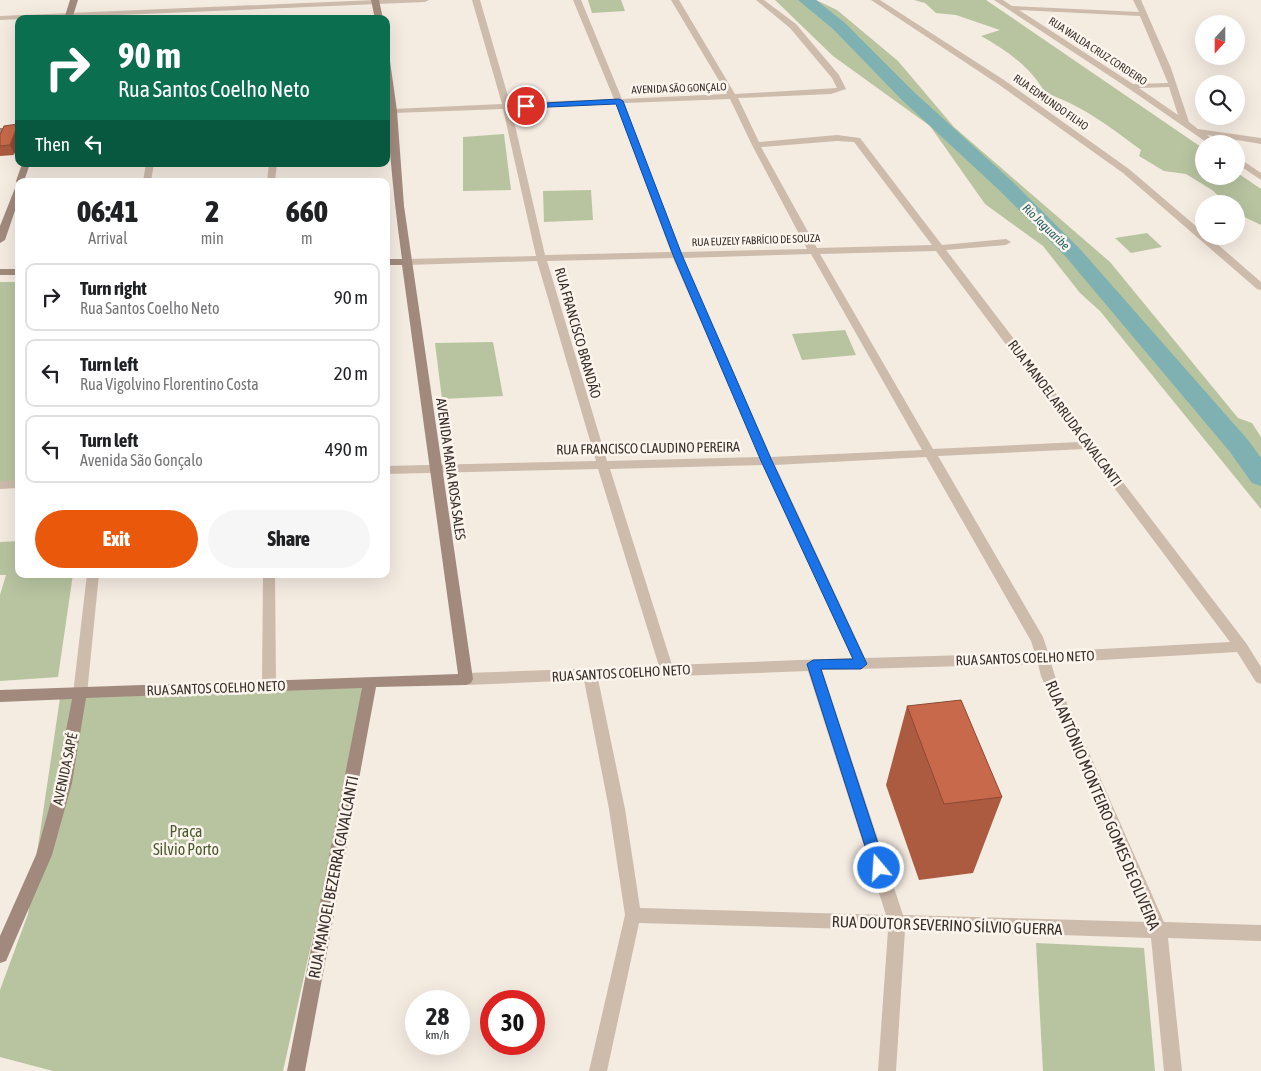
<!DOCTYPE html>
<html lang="en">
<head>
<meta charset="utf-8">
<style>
	body { margin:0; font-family:"Asap Condensed",sans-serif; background:#f6f6f6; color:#202124; height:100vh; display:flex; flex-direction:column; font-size:19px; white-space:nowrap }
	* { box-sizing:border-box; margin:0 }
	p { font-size:16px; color:#757577 }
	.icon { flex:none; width:28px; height:28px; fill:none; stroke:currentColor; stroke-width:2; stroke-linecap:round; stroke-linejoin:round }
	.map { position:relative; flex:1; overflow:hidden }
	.panel { position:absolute; left:15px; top:178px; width:375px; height:400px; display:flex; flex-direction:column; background:#fff; border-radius:10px; box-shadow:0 5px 20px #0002 }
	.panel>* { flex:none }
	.hud { position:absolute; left:15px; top:15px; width:375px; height:152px; border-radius:10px; box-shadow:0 5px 20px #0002; background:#0b6e4f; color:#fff; overflow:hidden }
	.needle { width:32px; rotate:201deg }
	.buttons { position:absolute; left:1195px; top:15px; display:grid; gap:10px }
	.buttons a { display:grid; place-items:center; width:50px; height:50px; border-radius:50%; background:#fff; box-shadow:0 5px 20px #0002; font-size:25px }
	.speed { position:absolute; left:405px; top:990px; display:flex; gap:10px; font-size:25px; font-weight:700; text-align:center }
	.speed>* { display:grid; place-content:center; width:65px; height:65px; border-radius:50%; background:#fff; box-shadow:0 5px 20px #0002; line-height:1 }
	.speed small { font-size:12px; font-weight:400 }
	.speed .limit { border:8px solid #d22; background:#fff; color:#111 }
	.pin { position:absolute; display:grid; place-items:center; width:42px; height:42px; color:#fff; margin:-21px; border:2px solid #fff; border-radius:50%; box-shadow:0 1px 5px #0007 }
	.me { position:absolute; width:55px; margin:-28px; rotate:342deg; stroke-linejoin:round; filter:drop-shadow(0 0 4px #0008) }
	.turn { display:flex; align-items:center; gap:18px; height:105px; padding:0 20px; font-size:22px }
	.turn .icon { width:65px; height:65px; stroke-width:2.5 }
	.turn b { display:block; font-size:35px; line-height:42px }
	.then { display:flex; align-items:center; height:48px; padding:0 20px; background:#0003; gap:10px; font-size:19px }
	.eta { display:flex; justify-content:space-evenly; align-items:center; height:85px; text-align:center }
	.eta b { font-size:30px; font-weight:800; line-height:35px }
	.cta { display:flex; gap:10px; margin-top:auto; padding:10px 20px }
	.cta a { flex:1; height:58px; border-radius:30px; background:#ea580c; color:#fff; font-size:20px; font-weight:800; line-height:58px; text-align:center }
	.cta a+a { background:#f6f6f6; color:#202124 }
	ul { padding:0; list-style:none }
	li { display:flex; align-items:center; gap:15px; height:68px; margin:0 10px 8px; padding:0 10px; border:2px solid #e0e0e0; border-radius:10px }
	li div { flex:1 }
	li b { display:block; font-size:19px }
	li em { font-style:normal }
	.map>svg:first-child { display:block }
</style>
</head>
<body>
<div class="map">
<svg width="1261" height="1071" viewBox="0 0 1261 1071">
	<rect width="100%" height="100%" fill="#f4ebe1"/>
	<path fill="#b8c4a0" d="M 588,0 L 621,0 L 625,11 L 592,13 Z
		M 775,0 L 816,0 L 837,10 L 898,61 L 954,127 L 1110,262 L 1238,418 L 1252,423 L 1261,437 L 1261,509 L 1100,311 L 1080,293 L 1043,246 L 985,204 L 930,126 L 833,56 Z
		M 914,0 L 986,0 L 1204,149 L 1204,176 L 1236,176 L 1236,172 L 1261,189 L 1261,225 L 1236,213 L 1236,204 L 1227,204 L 1212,190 L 1186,174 L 1164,171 L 1139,156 L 1141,150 C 1110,127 1082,105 1045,93 C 1031,67 1006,50 981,36 L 1000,30 L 956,15 L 936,13 L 925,3 Z
		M 504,134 L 511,190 L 463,191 L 463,137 Z
		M 591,190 L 593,220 L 544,222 L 543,191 Z
		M 1147,233 L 1162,247 L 1131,253 L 1115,238 Z
		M 0,282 L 19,282 L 19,485 L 0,487 Z
		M 845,330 L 856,355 L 802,360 L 792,334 Z
		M 493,342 L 503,396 L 442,399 L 435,343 Z
		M 19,541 L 19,574 L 73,574 L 58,677 L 0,681 L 0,595 L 6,575 L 0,575 L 0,542 Z
		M 369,684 L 283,1071 L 53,1071 L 0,1057 L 0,990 L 28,914 L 60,698 Z
		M 1036,943 L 1144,948 L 1155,1071 L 1043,1071 Z"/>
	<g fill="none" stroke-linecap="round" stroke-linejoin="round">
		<path fill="#7fb0b2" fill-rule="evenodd" d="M 798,0 L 816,0 L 845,23 L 914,92 L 1014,183 L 1080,249 L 1248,440 L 1261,458 L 1261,486 L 1252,483 L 1230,452 L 1066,257 L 1000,191 L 902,100 L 833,29 Z"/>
		<path fill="#cdbbac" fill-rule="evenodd" d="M 375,0 L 429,0 L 425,2 L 0,20 L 0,16 Z
			M 472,0 L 480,0 L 510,103 L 614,99 L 573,0 L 581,0 L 622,99 L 727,94 L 671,0 L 679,0 L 735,94 L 837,88 L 832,78 L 790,28 L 756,0 L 764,0 L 796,24 L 839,75 L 846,89 L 831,94 L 738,98 L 759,142 L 837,135 L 860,138 L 942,245 L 1006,239 L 1011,242 L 1006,245 L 946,250 L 1092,441 L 1095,442 L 1096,447 L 1246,643 L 1261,667 L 1261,684 L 1256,682 L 1237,652 L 1051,663 L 1055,676 L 1164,922 L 1261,925 L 1261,941 L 1168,938 L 1182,1071 L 1164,1071 L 1151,938 L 905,930 L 896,1071 L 878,1071 L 888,930 L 639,923 L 607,1071 L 589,1071 L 625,915 L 609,809 L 584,680 L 466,685 L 461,683 L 459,679 L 461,675 L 466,673 L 659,666 L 598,469 L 386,474 L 386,466 L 596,461 L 537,261 L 407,265 L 402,262 L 407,259 L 536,256 L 503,109 L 393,113 L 389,111 L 393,109 L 502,104 ZM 730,99 L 752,145 L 807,249 L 681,252 L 624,103 ZM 616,104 L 671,252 L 545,255 L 511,108 ZM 837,141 L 854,142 L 932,245 L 817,248 L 761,147 ZM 936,251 L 1079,442 L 933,449 L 820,254 ZM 811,254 L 922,450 L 771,457 L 683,258 ZM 673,258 L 760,457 L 607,461 L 547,261 ZM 1085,449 L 1230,642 L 1048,652 L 1043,637 L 938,456 ZM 926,457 L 1031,641 L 1035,653 L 865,658 L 775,465 ZM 763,465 L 852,658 L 672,665 L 610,469 ZM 1038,664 L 1041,676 L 1147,922 L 903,915 L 822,670 ZM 808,671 L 886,915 L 640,908 L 625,809 L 598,679 Z
			M 871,0 L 880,0 L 1004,80 L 1129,169 L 1204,233 L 1204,236 L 1208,236 L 1261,282 L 1261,290 L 1257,289 L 1123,173 L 998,84 Z
			M 994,0 L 1003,0 L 1012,6 L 1139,12 L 1133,0 L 1141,0 L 1171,68 L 1189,122 L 1198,129 L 1261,138 L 1261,144 L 1207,135 L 1219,144 L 1209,144 L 1128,88 ZM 1019,10 L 1140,16 L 1168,83 L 1133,84 ZM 1169,87 L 1178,115 L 1139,88 Z
			M 1236,156 L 1261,173 L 1261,180 L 1236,163 Z
			M 146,164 L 154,164 L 151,181 L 143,181 Z
			M 269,164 L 277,164 L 275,181 L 267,181 Z
			M 19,480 L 19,488 L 0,489 L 0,481 Z
			M 87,574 L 99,574 L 87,694 L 85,698 L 80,700 L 75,698 L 73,694 Z
			M 263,574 L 275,574 L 276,685 L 274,689 L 269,691 L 264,689 L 262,685 Z"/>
		<path fill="#a18a7d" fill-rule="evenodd" d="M 70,0 L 78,0 L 72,19 L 64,19 Z
			M 371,0 L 379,0 L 383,19 L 375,19 Z
			M 386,59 L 390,61 L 397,111 L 404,206 L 473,679 L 471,683 L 466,685 L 376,687 L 305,1071 L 287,1071 L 362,688 L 86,698 L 72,783 L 52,855 L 6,961 L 0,963 L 0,936 L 36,855 L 56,783 L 72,699 L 0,702 L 0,690 L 458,674 L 402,265 L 386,265 L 386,259 L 402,259 C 393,193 386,125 386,59 Z
			M 0,128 L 19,128 L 19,133 L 0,134 Z
			M 22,164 L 30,164 L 24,181 L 19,181 L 19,199 L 5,240 L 0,243 L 0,226 L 17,183 L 16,181 Z
			M 0,269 L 19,269 L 19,275 L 0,275 Z"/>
	</g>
	<path fill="#ac5a40" d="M 4,126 L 14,155 L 0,156 L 0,135 Z
		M 907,706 L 1002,797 L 973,873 L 919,880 L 886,785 Z"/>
	<path fill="#8c4a34" d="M 18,124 L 19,127 L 19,142 L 14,155 L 10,145 Z"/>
	<path fill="#c8694b" stroke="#8c4a34" d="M 18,124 L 10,145 L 0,146 L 0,135 L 4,126 Z
		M 961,700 L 1002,797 L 944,804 L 907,706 Z"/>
	<path fill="#1a73e8" stroke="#114b97" d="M 619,99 L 623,101 L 682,255 L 772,461 L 867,664 L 861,669 L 821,669 L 886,868 L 884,872 L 879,874 L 874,872 L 872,868 L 807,664 L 813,660 L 853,659 L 761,461 L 673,255 L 616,104 L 526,108 L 522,106 L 526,104 Z"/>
	<g text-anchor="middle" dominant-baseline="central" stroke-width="5" stroke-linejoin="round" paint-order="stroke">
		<g font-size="11" fill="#3b302b" stroke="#fbf5ee">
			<text transform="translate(1098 51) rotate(33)">RUA WALDA CRUZ CORDEIRO</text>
			<text transform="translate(679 88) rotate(-2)">AVENIDA SÃO GONÇALO</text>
			<text transform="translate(1051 102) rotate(35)">RUA EDMUNDO FILHO</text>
			<text transform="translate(756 240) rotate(-2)">RUA EUZELY FABRÍCIO DE SOUZA</text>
		</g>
		<g font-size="12" font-style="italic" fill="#1f5a5e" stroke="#fbf5ee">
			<text transform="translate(1046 227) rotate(44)">Rio Jaguaribe</text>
		</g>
		<g font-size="14" fill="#3b302b" stroke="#fbf5ee">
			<text transform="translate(578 333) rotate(74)">RUA FRANCISCO BRANDÃO</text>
			<text transform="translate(1065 413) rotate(53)">RUA MANOEL ARRUDA CAVALCANTI</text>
			<text transform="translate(648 448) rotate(-1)">RUA FRANCISCO CLAUDINO PEREIRA</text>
			<text transform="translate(451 469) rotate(82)">AVENIDA MARIA ROSA SALES</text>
			<text transform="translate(1025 658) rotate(-2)">RUA SANTOS COELHO NETO</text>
			<text transform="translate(621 673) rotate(-3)">RUA SANTOS COELHO NETO</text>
			<text transform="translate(216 688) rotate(-2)">RUA SANTOS COELHO NETO</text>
			<text transform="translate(65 769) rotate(-78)">AVENIDA SAPÉ</text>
		</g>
		<g font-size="16" fill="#3b302b" stroke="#fbf5ee">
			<text transform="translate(1103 805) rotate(67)">RUA ANTÔNIO MONTEIRO GOMES DE OLIVEIRA</text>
			<text transform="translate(333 877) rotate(-79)">RUA MANOEL BEZERRA CAVALCANTI</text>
			<text transform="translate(947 925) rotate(2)">RUA DOUTOR SEVERINO SÍLVIO GUERRA</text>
		</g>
		<g font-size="16" fill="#4a5a2e" stroke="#fbf5ee">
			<text x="186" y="831">Praça<tspan x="186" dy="18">Silvio Porto</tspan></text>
		</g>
	</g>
</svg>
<div class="buttons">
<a><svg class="needle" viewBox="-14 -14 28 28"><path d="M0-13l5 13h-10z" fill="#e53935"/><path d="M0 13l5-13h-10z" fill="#757577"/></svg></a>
<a><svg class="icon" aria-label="search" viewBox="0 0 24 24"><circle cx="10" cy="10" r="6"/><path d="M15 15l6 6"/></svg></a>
<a>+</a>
<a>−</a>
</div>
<div class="speed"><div>28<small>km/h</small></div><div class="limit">30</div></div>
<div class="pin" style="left:526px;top:106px;background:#d93025"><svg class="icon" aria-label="arrive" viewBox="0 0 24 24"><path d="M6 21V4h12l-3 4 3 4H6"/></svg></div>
<svg class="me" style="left:879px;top:868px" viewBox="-20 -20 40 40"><circle r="17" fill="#1a73e8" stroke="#fff" stroke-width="3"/><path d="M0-11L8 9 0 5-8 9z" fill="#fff"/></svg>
<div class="hud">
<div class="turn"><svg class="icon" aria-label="right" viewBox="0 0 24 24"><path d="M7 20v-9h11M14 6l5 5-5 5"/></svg><div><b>90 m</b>Rua Santos Coelho Neto</div></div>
<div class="then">Then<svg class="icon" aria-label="left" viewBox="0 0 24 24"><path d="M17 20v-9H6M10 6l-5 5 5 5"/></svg></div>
</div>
<section class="panel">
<div class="eta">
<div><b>06:41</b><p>Arrival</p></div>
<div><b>2</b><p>min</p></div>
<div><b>660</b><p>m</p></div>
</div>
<ul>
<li><svg class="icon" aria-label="right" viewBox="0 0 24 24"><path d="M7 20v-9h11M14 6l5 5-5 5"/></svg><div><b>Turn right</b><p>Rua Santos Coelho Neto</p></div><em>90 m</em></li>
<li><svg class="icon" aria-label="left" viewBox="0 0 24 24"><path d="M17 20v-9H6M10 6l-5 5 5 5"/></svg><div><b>Turn left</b><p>Rua Vigolvino Florentino Costa</p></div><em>20 m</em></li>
<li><svg class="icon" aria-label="left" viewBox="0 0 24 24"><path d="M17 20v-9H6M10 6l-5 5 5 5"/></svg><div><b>Turn left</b><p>Avenida São Gonçalo</p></div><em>490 m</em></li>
</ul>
<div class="cta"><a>Exit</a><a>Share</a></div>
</section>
</div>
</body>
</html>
